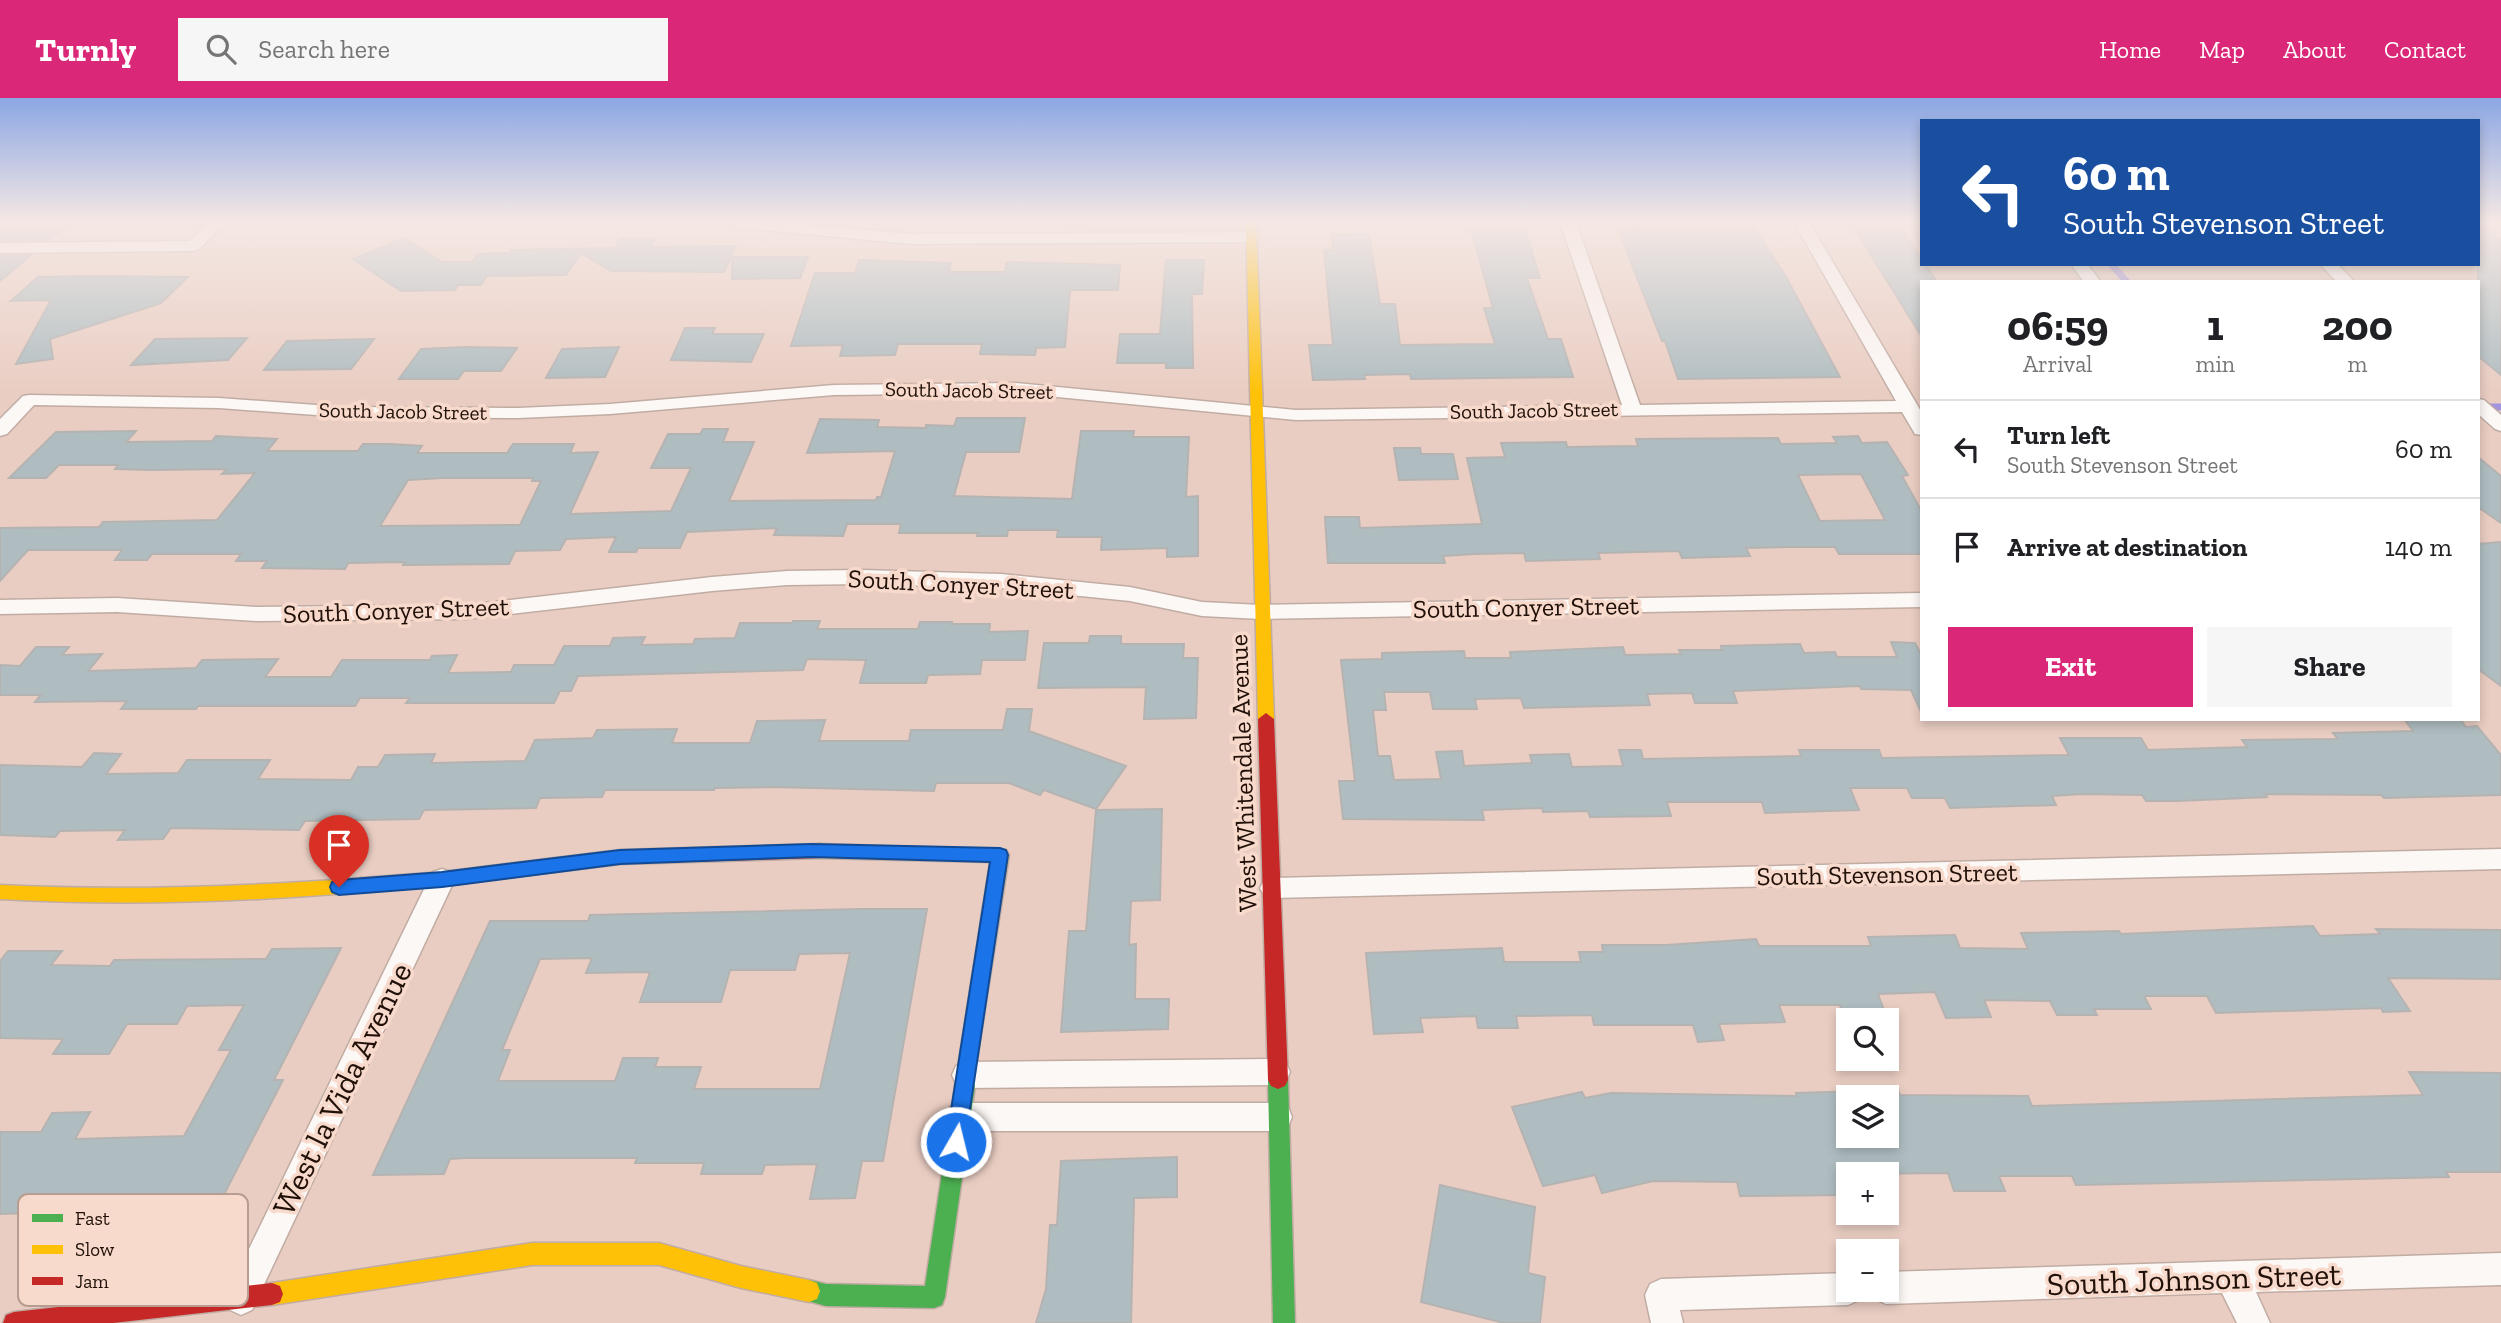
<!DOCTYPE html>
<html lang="en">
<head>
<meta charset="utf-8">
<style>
	body { margin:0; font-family:"Zilla Slab",serif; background:#f6f6f6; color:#202124; height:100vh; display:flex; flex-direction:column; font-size:26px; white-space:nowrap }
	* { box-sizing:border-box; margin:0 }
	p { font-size:23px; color:#757577 }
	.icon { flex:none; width:38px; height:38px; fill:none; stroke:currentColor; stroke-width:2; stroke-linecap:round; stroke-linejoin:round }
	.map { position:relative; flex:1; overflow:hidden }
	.sheet { position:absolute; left:1920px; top:182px; width:560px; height:441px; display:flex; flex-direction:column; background:#fff; border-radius:0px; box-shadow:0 4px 10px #0003 }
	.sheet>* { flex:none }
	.top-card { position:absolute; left:1920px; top:21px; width:560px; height:147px; border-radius:0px; box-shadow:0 4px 10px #0003; background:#1a4fa0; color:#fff; overflow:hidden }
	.controls { position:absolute; left:1836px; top:910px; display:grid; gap:14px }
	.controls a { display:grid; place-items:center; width:63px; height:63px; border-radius:0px; background:#fff; box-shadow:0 4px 10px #0003; font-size:35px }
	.pin { position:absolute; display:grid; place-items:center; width:60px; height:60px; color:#fff; margin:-72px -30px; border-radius:50% 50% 50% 0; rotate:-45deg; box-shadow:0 0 7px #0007 }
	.pin .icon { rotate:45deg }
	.me { position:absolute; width:77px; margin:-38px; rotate:8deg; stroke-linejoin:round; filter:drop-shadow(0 0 5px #0008) }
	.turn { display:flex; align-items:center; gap:24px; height:147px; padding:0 28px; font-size:32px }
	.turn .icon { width:91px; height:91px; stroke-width:2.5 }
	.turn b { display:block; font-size:49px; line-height:60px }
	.eta { display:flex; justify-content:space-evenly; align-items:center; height:119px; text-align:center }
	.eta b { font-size:42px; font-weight:700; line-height:49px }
	.primary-button { display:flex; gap:14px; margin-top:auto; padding:14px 28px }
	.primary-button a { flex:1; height:80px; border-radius:0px; background:#db2777; color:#fff; font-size:28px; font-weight:700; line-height:80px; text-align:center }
	.primary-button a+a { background:#f6f6f6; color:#202124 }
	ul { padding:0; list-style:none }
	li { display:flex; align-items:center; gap:21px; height:98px; padding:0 28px; border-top:2px solid #e0e0e0 }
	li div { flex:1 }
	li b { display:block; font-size:26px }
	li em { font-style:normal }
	header { display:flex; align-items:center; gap:42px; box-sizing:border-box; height:98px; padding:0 35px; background:#db2777; color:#fff }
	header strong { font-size:33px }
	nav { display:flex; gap:38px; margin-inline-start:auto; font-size:24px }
	.search { width:490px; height:63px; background:#f6f6f6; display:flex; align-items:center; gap:18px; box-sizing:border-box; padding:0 24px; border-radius:0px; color:#757577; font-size:26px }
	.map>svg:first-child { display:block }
</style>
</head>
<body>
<header>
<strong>Turnly</strong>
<div class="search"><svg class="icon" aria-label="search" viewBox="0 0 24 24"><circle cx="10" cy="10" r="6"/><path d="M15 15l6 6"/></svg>Search here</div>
<nav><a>Home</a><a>Map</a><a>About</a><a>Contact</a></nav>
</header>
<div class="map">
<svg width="2501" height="1225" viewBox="0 0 2501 1225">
	<rect width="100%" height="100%" fill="#e9cdc2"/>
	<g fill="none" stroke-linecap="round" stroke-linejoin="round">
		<path stroke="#a293df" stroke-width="7" d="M 2111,166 L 2127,184
			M 2478,309 L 2501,309"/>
	</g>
	<path fill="#afbdc1" stroke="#b5b3b2" stroke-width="2" fill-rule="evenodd" d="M 11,124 L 71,124 L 49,142 L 0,142 L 0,133 Z
		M 1480,124 L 1523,124 L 1540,180 L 1527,180 L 1548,241 L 1561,241 L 1573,279 L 1411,281 L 1410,276 L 1364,277 L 1365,281 L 1313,282 L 1309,247 L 1333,247 L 1324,152 L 1334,152 L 1331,137 L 1369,136 L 1380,206 L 1395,206 L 1400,247 L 1495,246 L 1484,210 L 1493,210 L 1471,132 L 1482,132 Z
		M 1632,124 L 1750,124 L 1785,177 L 1840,279 L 1678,281 L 1665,243 L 1662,243 L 1617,129 L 1634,129 Z
		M 1862,124 L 1896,124 L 1922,161 L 1922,166 L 1925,166 L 1937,184 L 1922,184 L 1922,239 L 1852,127 L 1865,127 Z
		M 2478,124 L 2501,142 L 2501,277 L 2478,258 Z
		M 404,140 L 442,164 L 472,164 L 478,156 L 509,155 L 512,152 L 615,150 L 620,141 L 655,140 L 650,149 L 736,148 L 724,174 L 611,173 L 581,155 L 566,177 L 487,178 L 481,187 L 458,187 L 455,192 L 401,193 L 353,161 Z
		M 31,157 L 0,183 L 0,158 Z
		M 732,159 L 808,159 L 800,180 L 732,181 Z
		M 859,162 L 951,165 L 949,174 L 1005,174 L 1007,164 L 1120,167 L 1118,192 L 1070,192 L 1065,249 L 1036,250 L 1035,257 L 980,256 L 982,246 L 898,246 L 895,257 L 840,258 L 843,247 L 791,248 L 815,175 L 855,175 Z
		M 1166,162 L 1204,162 L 1202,196 L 1192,196 L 1193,270 L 1166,270 L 1166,265 L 1117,265 L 1120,236 L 1160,236 Z
		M 38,179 L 92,178 L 188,179 L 161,205 L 50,241 L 53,261 L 16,266 L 51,202 L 11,203 Z
		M 685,230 L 715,230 L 712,236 L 764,236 L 751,264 L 671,262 Z
		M 247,240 L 228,262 L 131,267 L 155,241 Z
		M 374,241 L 351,271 L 264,272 L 287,243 Z
		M 466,249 L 517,250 L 501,273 L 464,273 L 458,281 L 399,281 L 421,251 Z
		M 619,249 L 605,279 L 546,280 L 562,251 Z
		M 957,320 L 1025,320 L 1019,354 L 966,354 L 954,398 L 1072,401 L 1081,333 L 1134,333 L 1133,339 L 1189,339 L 1186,399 L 1198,398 L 1198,458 L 1167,459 L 1167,450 L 1101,452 L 1102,439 L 1057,439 L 1058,432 L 1008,432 L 1007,438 L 977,438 L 978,435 L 899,435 L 901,426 L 847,426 L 843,438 L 774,437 L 777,430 L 687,434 L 680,450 L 638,450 L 636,454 L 609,454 L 616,439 L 566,441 L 560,452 L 515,453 L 509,466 L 403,467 L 405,464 L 348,465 L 345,471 L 262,470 L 267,463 L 236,463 L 241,456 L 152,456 L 147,462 L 115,462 L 122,452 L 28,452 L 0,483 L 0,430 L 99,429 L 103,424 L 217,422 L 255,375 L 222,376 L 227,371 L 150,372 L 115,371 L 118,367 L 59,367 L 46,380 L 9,380 L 56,334 L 136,333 L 126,344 L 212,343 L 216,338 L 277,341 L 267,353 L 358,353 L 363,346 L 390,346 L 422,348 L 417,355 L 507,355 L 513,346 L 574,346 L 570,355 L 598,354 L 570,416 L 671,413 L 691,370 L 651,370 L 668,336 L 700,336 L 703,331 L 728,331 L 723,344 L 754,344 L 729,403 L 876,402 L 877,399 L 881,399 L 895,353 L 807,355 L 820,321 L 879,322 L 877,329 L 926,330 L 926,327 L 954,328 ZM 443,380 L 533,380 L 532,383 L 541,383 L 520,427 L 380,428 L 408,382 Z
		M 1858,338 L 1862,345 L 1887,344 L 1908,377 L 1902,378 L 1922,414 L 1922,456 L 1839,456 L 1835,449 L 1787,449 L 1746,450 L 1750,458 L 1682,460 L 1679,453 L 1598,455 L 1600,461 L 1526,463 L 1524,455 L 1474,456 L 1443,458 L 1445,465 L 1328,465 L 1325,419 L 1359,419 L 1360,430 L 1482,426 L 1467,360 L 1505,359 L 1501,345 L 1566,344 L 1567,349 L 1638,348 L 1636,341 L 1778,340 L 1781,346 L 1837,345 L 1833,339 ZM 1861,376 L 1885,422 L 1820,423 L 1798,377 Z
		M 1394,350 L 1420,350 L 1421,356 L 1453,356 L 1458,381 L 1399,382 Z
		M 2478,359 L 2501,378 L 2501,425 L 2478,409 Z
		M 2501,444 L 2501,588 L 2478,571 L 2478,446 Z
		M 793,523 L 820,523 L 817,531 L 918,531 L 920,524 L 952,524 L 951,526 L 990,526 L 989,534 L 1028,533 L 1025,562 L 982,562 L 980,576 L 928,577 L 926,585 L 860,585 L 866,562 L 807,561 L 803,572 L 578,578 L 571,593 L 560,593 L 554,605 L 406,605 L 410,600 L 360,600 L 355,608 L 198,608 L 196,611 L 121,611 L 127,603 L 35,604 L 41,597 L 0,597 L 0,567 L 20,568 L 36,549 L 69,549 L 62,557 L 102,556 L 88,573 L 196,570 L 202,562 L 278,561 L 265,579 L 331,579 L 342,562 L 430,562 L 432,558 L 457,557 L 448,575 L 511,574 L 514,567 L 554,567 L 564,548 L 610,548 L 613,540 L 645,539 L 641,547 L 693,546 L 695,541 L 735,540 L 740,525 L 792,525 Z
		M 1090,538 L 1121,538 L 1121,546 L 1184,546 L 1183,560 L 1198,560 L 1196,620 L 1144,621 L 1146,589 L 1038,590 L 1044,545 L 1089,545 Z
		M 1891,544 L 1915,545 L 1922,558 L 1922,616 L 1911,592 L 1861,591 L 1860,588 L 1733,593 L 1737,605 L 1695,605 L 1692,595 L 1647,596 L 1650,607 L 1524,610 L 1521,600 L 1475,601 L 1477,611 L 1433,611 L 1430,594 L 1384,594 L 1386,612 L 1373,612 L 1378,658 L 1390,658 L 1394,682 L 1441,681 L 1436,654 L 1462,653 L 1464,668 L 1532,665 L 1530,657 L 1569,656 L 1572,669 L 1623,668 L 1619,652 L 1641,652 L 1643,661 L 1801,658 L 1799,652 L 1879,652 L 1882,660 L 2069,657 L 2060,640 L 2141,640 L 2148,652 L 2247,649 L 2242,642 L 2338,641 L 2333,635 L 2413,633 L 2404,621 L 2460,621 L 2466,629 L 2477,628 L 2501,657 L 2501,697 L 2384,700 L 2381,697 L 2265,696 L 2267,699 L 2177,703 L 2146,703 L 2142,697 L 2082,696 L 2052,698 L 2056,707 L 1950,710 L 1945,700 L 1912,700 L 1907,690 L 1850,690 L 1859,712 L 1765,715 L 1762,704 L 1667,704 L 1671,718 L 1590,719 L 1588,713 L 1543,714 L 1542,710 L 1482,712 L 1484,722 L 1343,721 L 1339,683 L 1355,683 L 1341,562 L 1382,561 L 1382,555 L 1464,553 L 1465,560 L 1511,560 L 1510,554 L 1623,549 L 1625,557 L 1681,556 L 1679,552 L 1722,552 L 1721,548 L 1800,546 L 1804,555 L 1835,554 L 1837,559 L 1897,559 Z
		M 1007,611 L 1032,611 L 1029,633 L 1126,668 L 1096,711 L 1044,692 L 1040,697 L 1009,685 L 936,685 L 934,693 L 774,689 L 715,690 L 714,692 L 605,692 L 602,699 L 540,700 L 536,710 L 424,712 L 419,721 L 305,723 L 299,732 L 171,730 L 163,741 L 118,742 L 125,732 L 60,733 L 55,739 L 0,737 L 0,667 L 82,669 L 94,655 L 121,656 L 106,676 L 178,675 L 187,662 L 270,662 L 258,681 L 351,682 L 358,669 L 378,669 L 385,657 L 435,656 L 431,665 L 525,663 L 535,642 L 593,640 L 597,632 L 677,631 L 672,645 L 750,645 L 757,623 L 825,622 L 819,643 L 909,643 L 911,632 L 1003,632 Z
		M 1162,711 L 1160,802 L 1131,803 L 1129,847 L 1136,846 L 1135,901 L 1169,901 L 1168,931 L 1061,934 L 1069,833 L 1086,833 L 1096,712 Z
		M 861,811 L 927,811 L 883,1063 L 862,1063 L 855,1100 L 810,1101 L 817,1066 L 765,1067 L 762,1076 L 701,1076 L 704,1065 L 635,1065 L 637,1060 L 466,1060 L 450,1061 L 444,1076 L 373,1077 L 490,823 L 588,823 L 590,817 ZM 850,855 L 820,991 L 694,991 L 701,969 L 655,969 L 658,960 L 623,960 L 615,983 L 498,983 L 510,952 L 502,952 L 540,861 L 592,860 L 586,875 L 650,874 L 640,904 L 721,904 L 730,872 L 795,872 L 799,856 Z
		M 2313,828 L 2320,838 L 2380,836 L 2376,831 L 2501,832 L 2501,881 L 2388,880 L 2410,913 L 2383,914 L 2381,910 L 2216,915 L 2207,898 L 2144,898 L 2151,911 L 2094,911 L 2097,917 L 2057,917 L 2050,903 L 1984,902 L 1991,919 L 1946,920 L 1935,894 L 1878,896 L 1887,920 L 1844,921 L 1840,907 L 1779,907 L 1785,924 L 1719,926 L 1724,942 L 1698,944 L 1693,927 L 1594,927 L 1592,917 L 1516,918 L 1518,930 L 1478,930 L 1476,918 L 1420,920 L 1423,934 L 1374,936 L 1366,855 L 1502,850 L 1504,864 L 1581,864 L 1579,854 L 1603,854 L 1602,847 L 1666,847 L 1756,841 L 1759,848 L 1871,848 L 1868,839 L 1955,837 L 1960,850 L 2028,851 L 2021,835 L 2119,833 L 2121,836 Z
		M 341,850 L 274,982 L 283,982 L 216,1112 L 106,1113 L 100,1123 L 54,1125 L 60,1114 L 0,1116 L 0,1034 L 41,1034 L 52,1015 L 90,1014 L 75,1041 L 184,1038 L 231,952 L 219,952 L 244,907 L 187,908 L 177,926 L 127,926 L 109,956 L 53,956 L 63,941 L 0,940 L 0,863 L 8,853 L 62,853 L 51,867 L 110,868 L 114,862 L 266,861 L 272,851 Z
		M 2409,974 L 2501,975 L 2501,1074 L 2446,1074 L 2449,1079 L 2076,1087 L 2072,1078 L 1999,1078 L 2005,1093 L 1954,1093 L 1948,1075 L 1848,1076 L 1848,1097 L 1740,1098 L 1737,1084 L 1653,1083 L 1602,1095 L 1595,1077 L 1543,1088 L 1512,1009 L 1582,994 L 1585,1000 L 1611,995 L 1797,998 L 1796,995 L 1898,992 L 1900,997 L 2028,998 L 2032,1008 L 2423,997 ZM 1848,999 L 1886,999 L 1886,1038 L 1848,1038 Z
		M 1177,1059 L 1177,1099 L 1134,1100 L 1131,1225 L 1036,1225 L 1046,1191 L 1050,1127 L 1057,1127 L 1061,1063 Z
		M 1440,1087 L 1535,1109 L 1528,1175 L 1545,1179 L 1540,1225 L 1504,1225 L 1421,1204 Z"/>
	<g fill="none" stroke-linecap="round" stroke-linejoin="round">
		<g stroke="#c1aca3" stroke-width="3">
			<path id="street" d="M 210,124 L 226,124 L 199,151 L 193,153 L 0,155 L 0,145 L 189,143 Z
				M 726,124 L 779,124 L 911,136 L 1251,134 L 1259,139 L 1251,144 L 911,146 L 734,129 Z
				M 1560,124 L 1576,124 L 1640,307 L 1896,303 L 1794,124 L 1809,124 L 1922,315 L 1922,337 L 1915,336 L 1902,314 L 1296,322 L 1015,295 L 834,297 L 610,316 L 518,320 L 344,319 L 219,310 L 34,307 L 7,336 L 0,338 L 0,321 L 23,298 L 29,297 L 219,300 L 344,309 L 518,310 L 610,306 L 834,287 L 1015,285 L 1296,312 L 1622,307 Z
				M 2071,166 L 2087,166 L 2101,184 L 2084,184 Z
				M 2320,166 L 2337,166 L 2355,184 L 2337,184 Z
				M 2478,301 L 2484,302 L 2501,317 L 2501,333 L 2495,331 L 2478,316 Z
				M 861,472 L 1001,476 L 1130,489 L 1202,504 L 1261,507 L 1922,495 L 1922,509 L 1261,521 L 1202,518 L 1130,503 L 1001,490 L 861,486 L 787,487 L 712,493 L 466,521 L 256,523 L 117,514 L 0,516 L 0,502 L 117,500 L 256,509 L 466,507 L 712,479 L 787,473 Z
				M 2501,751 L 2501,771 L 1273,800 L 1264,797 L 1260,790 L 1264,783 L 1273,780 Z
				M 442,771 L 451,774 L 455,781 L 252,1212 L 241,1217 L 230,1212 L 225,1201 L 230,1190 L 429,781 L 433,774 Z
				M 1276,961 L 1286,965 L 1290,974 L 1286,983 L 1276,987 L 966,990 L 956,986 L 952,977 L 956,968 L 966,964 Z
				M 960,1005 L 1278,1005 L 1288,1009 L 1292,1019 L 1288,1029 L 1278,1033 L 960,1033 L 950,1029 L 946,1019 L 950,1009 Z
				M 2501,1155 L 2501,1187 L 2256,1194 L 2270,1225 L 2237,1225 L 2222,1195 L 1886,1206 L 1875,1201 L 1871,1192 L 1886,1192 L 1886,1174 Z
				M 1848,1175 L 1848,1192 L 1864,1192 L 1859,1202 L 1848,1207 L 1680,1212 L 1683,1225 L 1651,1225 L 1645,1197 L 1650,1186 L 1661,1181 Z"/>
		</g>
		<g stroke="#c1aca3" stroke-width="3">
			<path id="fast" d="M 1278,973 L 1285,976 L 1288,982 L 1295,1225 L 1273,1225 L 1268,982 L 1271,976 Z
				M 965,979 L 972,982 L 975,988 L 945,1199 L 942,1207 L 934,1210 L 826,1208 L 801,1201 L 798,1193 L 801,1185 L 809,1182 L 826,1186 L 925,1188 L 955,988 L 958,982 Z"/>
		</g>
		<g stroke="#c1aca3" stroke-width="3">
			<path id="slow" d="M 1246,124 L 1256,124 L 1274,621 L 1266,627 L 1258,621 Z
				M 820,746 L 1006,752 L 1009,757 L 972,994 L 965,997 L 958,994 L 955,988 L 990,764 L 820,760 L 814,758 L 811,753 L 814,748 Z
				M 361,780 L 367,782 L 370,787 L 367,792 L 361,794 C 241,804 121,808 0,801 L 0,787 C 121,793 241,789 361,780 Z
				M 532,1145 L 659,1145 L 741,1168 L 809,1182 L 817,1185 L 820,1193 L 817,1201 L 809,1204 L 741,1190 L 659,1167 L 532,1167 L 272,1207 L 264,1204 L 261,1196 L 264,1188 L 272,1185 Z"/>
		</g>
		<g stroke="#c1aca3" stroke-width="3">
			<path id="jam" d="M 1266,615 L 1274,621 L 1288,982 L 1285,988 L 1278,991 L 1271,988 L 1268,982 L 1258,621 Z
				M 820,746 L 826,748 L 829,753 L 826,758 L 820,760 L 620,766 L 442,788 L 361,794 L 355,792 L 352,787 L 355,782 L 361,780 L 442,774 L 620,752 Z
				M 272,1185 L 280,1188 L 283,1196 L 280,1204 L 272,1207 L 113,1225 L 3,1225 L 6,1217 L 14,1214 Z"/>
		</g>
		<use href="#street" fill="#fcf8f6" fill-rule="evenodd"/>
		<use href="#fast" fill="#4caf50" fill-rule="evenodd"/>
		<use href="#slow" fill="#ffc107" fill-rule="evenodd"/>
		<use href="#jam" fill="#c62828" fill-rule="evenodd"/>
	</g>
	<linearGradient id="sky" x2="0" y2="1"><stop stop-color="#8ca7e4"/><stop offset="0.42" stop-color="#f5e8e4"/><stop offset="1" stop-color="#f5e8e4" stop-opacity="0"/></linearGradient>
	<rect width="2501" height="295" fill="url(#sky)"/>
	<path fill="#1a73e8" stroke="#114b97" stroke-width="2" d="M 812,746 L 1000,750 L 1006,752 L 1008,757 L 964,1051 L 956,1054 L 949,1051 L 946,1044 L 990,764 L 812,759 L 620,766 L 442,789 L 339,797 L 332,794 L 330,789 L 332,784 L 339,782 L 442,774 L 620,752 Z"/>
	<g text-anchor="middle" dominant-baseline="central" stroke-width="7" stroke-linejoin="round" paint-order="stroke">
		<g font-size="21" fill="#201008" stroke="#f8dacc">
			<text transform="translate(969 292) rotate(1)">South Jacob Street</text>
			<text transform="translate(1534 312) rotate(-1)">South Jacob Street</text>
			<text transform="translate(403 313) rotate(1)">South Jacob Street</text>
		</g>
		<g font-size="26" fill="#201008" stroke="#f8dacc">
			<text transform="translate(961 486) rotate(3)">South Conyer Street</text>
			<text transform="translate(1526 509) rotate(-1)">South Conyer Street</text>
			<text transform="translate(396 512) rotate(-2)">South Conyer Street</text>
			<text transform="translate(1243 675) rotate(-92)">West Whitendale Avenue</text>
			<text transform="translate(1887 776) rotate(-1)">South Stevenson Street</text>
		</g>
		<g font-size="32" fill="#201008" stroke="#f8dacc">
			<text transform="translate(342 991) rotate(-64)">West la Vida Avenue</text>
			<text transform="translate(2194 1181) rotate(-2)">South Johnson Street</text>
		</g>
	</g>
	<rect x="18" y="1096" width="230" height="112" rx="10" fill="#f8dacc" stroke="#b79d91" stroke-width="2"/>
	<rect x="32" y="1116" width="31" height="8" fill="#4caf50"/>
	<rect x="32" y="1147" width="31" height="9" fill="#ffc107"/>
	<rect x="32" y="1179" width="31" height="8" fill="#c62828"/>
	<g font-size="19" fill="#201008">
		<text x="75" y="1127">Fast</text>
		<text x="75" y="1158">Slow</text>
		<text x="75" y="1190">Jam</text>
	</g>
</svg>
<div class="controls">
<a><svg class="icon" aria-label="search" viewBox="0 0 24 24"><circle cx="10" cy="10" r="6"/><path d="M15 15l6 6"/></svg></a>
<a><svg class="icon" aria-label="layers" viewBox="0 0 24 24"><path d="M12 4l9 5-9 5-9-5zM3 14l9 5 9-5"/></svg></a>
<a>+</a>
<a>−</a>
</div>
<div class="pin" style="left:339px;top:789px;background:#d93025"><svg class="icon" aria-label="arrive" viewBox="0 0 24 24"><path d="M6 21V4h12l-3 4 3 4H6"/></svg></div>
<svg class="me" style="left:956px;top:1044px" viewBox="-20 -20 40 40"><circle r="17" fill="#1a73e8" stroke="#fff" stroke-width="3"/><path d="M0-11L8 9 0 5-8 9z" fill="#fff"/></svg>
<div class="top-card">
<div class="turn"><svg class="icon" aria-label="left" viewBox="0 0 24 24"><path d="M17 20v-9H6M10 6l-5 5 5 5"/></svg><div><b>60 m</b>South Stevenson Street</div></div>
</div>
<section class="sheet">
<div class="eta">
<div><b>06:59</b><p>Arrival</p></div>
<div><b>1</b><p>min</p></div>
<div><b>200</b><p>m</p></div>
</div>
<ul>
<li><svg class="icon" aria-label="left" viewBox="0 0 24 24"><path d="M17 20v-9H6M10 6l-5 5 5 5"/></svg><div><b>Turn left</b><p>South Stevenson Street</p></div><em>60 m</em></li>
<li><svg class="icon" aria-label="arrive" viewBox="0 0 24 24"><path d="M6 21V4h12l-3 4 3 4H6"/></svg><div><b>Arrive at destination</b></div><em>140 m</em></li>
</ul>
<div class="primary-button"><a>Exit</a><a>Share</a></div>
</section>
</div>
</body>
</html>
